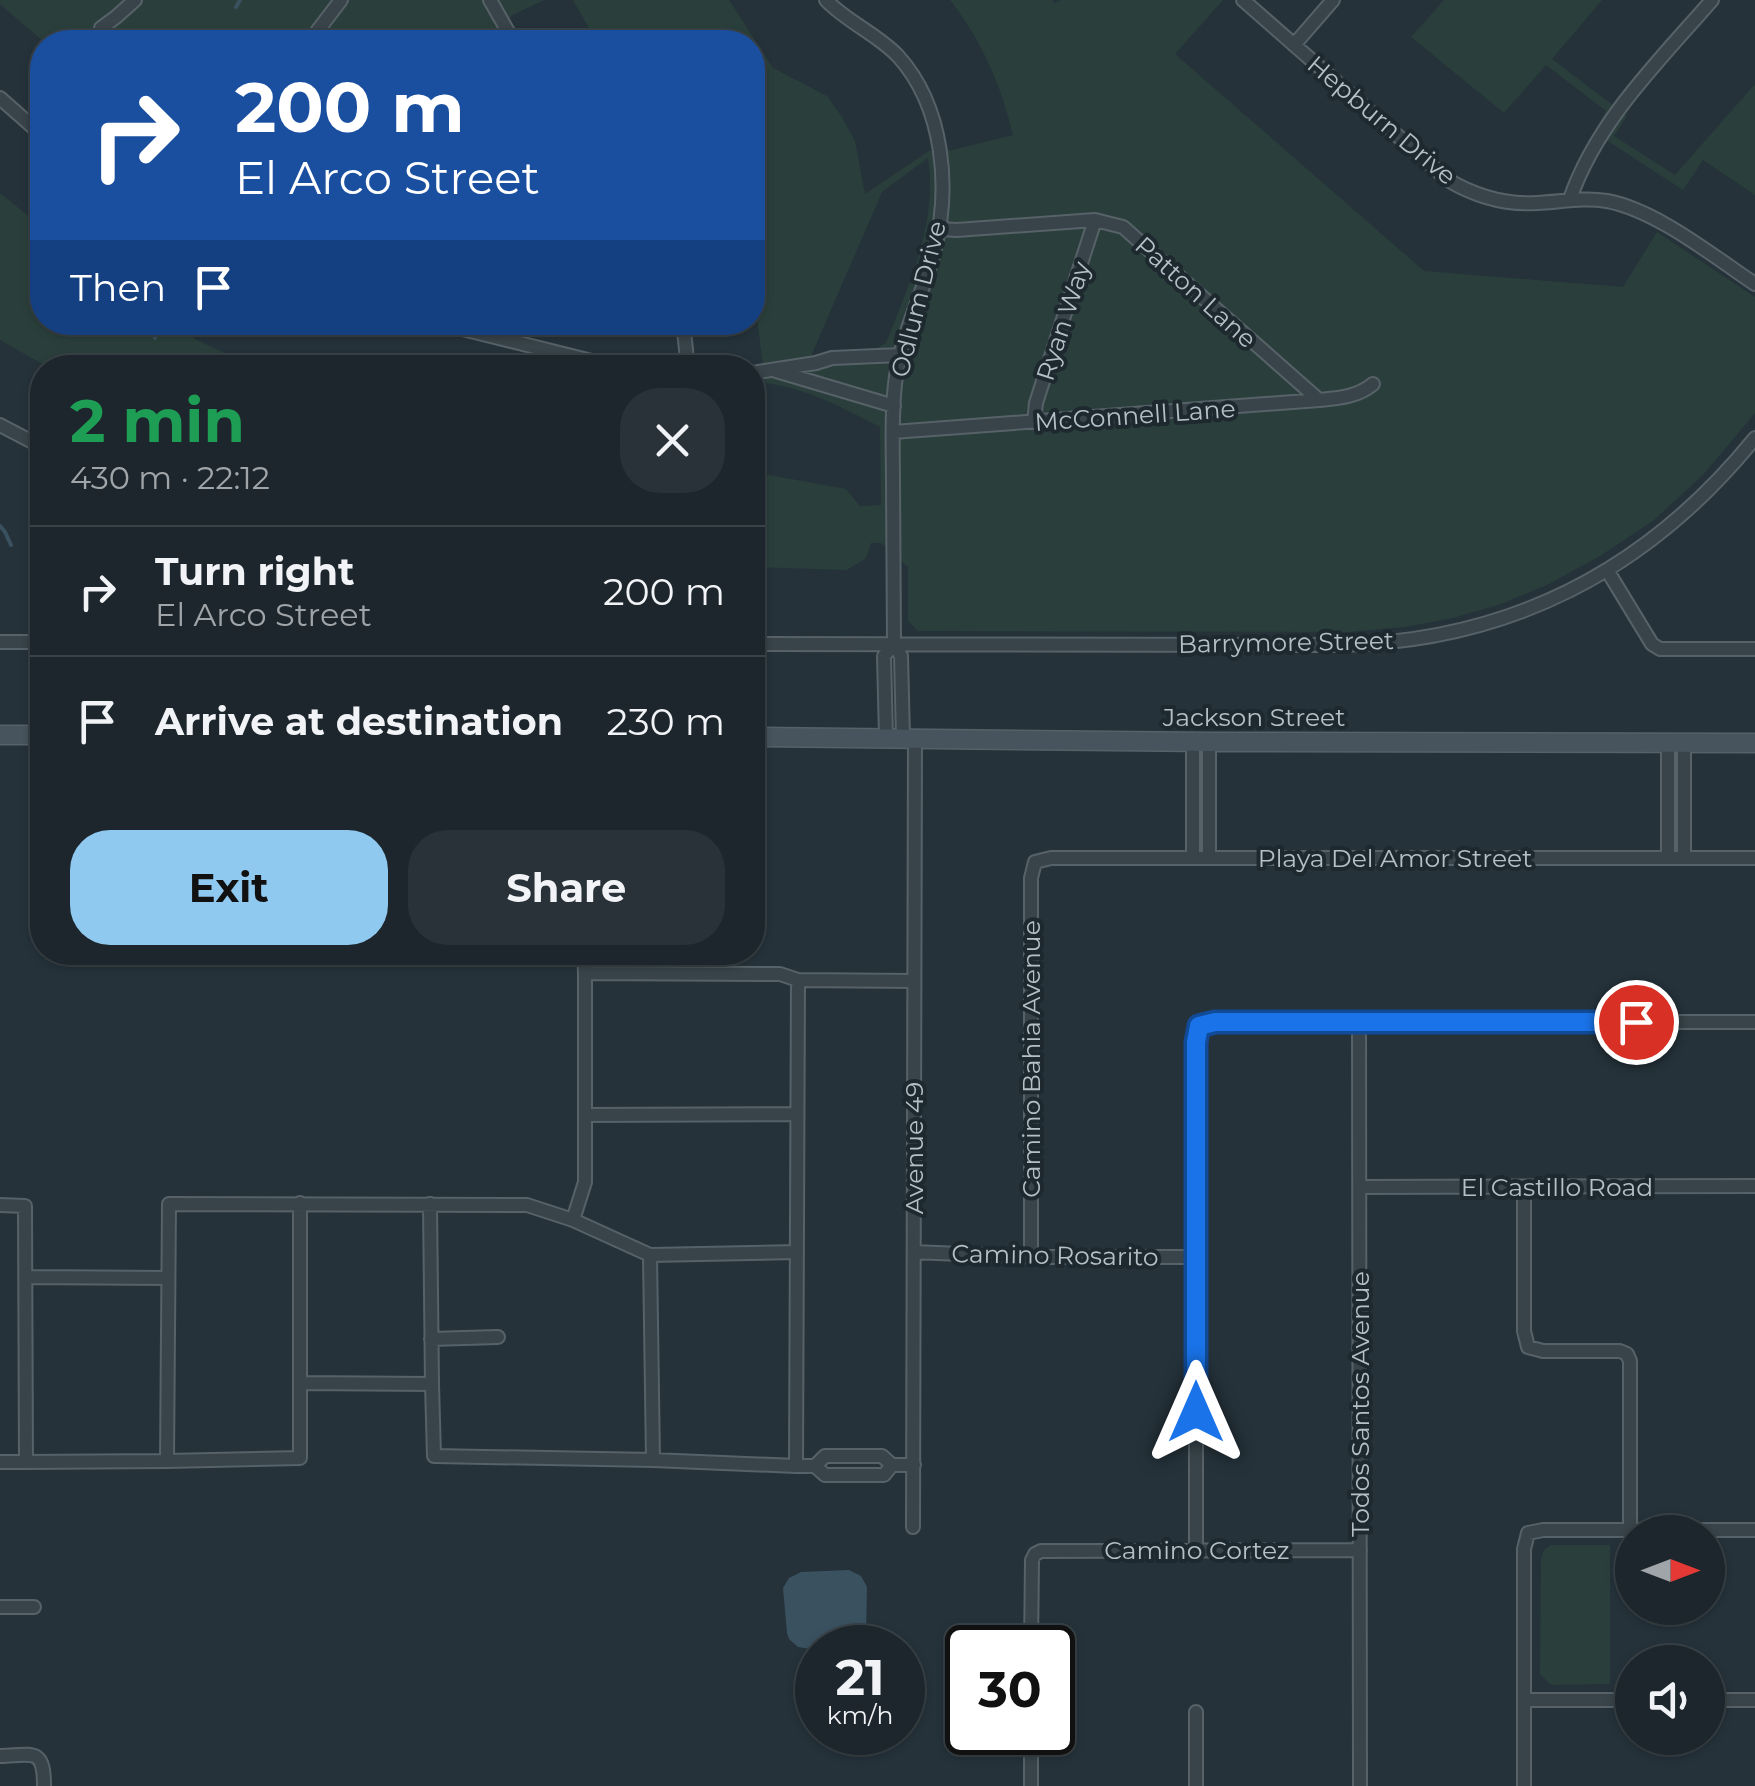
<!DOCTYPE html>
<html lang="en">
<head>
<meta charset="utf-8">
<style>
	body { margin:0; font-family:Montserrat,sans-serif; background:#293238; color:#f1f3f6; height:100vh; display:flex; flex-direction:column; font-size:38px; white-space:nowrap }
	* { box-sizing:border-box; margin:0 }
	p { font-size:32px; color:#a0a5a9 }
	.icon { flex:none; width:55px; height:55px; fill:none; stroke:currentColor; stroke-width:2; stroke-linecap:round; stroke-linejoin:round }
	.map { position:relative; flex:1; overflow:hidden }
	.panel { position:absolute; left:30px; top:355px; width:735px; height:610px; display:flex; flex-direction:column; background:#1c262c; border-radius:40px; box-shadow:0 2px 8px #0004,0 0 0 2px #3a4348 }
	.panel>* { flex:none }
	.hud { position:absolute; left:30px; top:30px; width:735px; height:305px; border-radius:40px; box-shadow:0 2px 8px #0004,0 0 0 2px #3a4348; background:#1a4fa0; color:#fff; overflow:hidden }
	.needle { width:65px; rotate:90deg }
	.controls { position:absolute; left:1615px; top:1515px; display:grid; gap:20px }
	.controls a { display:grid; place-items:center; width:110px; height:110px; border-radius:50%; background:#1c262c; box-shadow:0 2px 8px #0004,0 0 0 2px #3a4348; font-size:50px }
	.speed { position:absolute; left:795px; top:1625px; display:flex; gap:20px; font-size:50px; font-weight:700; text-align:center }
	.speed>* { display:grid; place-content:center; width:130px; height:130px; border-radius:50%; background:#1c262c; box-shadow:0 2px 8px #0004,0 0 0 2px #3a4348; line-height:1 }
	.speed small { font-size:25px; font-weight:400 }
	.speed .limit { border:5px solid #111; border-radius:15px; background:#fff; color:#111 }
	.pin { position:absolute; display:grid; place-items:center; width:85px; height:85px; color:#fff; margin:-42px; border:5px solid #fff; border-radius:50%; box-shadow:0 2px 10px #0007 }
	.me { position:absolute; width:110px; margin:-55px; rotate:0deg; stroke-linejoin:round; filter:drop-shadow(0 0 8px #0008) }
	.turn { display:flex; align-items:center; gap:35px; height:210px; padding:0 40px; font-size:45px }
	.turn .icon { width:130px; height:130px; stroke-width:2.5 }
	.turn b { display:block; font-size:70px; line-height:85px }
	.then { display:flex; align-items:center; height:95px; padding:0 40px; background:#0003; gap:20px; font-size:38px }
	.round { display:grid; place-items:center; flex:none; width:105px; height:105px; border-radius:40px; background:#293238 }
	.summary { display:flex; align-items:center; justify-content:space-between; height:170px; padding:0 40px }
	h1 { font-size:60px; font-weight:700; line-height:75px; color:#1e9e55 }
	.cta { display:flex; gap:20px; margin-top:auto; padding:20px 40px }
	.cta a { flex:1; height:115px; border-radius:40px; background:#90c9ef; color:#111; font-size:40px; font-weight:700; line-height:115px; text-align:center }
	.cta a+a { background:#293238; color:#f1f3f6 }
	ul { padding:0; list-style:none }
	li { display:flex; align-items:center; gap:30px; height:130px; padding:0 40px; border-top:2px solid #3a4348 }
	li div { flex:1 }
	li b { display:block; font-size:38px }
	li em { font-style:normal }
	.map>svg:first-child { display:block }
</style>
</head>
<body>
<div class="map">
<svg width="1755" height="1786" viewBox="0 0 1755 1786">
	<rect width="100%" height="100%" fill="#25323a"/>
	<path fill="#2a3f3b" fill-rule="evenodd" d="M 0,0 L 544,0 L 511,16 L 499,39 L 493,42 L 44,42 L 0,4 Z
		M 573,0 L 729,0 L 773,68 L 827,96 L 842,117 L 855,141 L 865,194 L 929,151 L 952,150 L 1013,135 C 1001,85 982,41 950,0 L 1052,0 L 1054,3 L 1062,0 L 1223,0 L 1175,54 L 1424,271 L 1623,287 L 1657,232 L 1755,297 L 1755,413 L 1703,475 L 1654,520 L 1600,556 L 1549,584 L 1501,604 L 1453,618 L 1405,627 L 1347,632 L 918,631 L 908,621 L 908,567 L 881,543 L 871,543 L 866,558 L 847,570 L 753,567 L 753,472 L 846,489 L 860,506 L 881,505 L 880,427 C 841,407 809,389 765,383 L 758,325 L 752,300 L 752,42 L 597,42 ZM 928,158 C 938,222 909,285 886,343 L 877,348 L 811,356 L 882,192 Z
		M 1444,0 L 1602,0 L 1552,59 L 1627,116 L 1614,136 L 1675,175 L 1755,84 L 1755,195 L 1703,160 L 1683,190 L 1594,132 L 1606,111 L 1546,65 L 1504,113 L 1411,37 Z
		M 0,193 L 42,227 L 42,322 L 173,323 L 195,339 L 229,355 L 274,367 L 48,367 L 0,340 Z
		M 1551,1545 L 1610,1545 L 1610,1684 L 1551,1685 L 1540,1674 L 1541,1559 L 1544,1550 Z"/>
	<path fill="#3a5160" d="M 849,1570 L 861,1576 L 867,1587 L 866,1635 L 857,1647 L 818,1648 L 817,1650 L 798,1647 L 789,1639 L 787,1633 L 783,1588 L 789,1578 L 801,1572 Z"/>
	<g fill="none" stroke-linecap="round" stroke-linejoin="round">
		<path stroke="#3a5160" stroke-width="4" d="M 236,7 L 240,0
			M 151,324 L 155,338
			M 0,526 L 5,532 L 11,545"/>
		<g stroke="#566168" stroke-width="16">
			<path id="street" d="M 490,0 L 514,42
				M 826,0 C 847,22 877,34 898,56 C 944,107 951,188 934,252 C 923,294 902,333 896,376 C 891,411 893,448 893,483 C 893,537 894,590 894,644 L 901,656 L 903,738
				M 1243,0 L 1448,180 C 1475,196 1505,205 1537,203 C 1561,202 1583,197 1607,201 C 1656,210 1713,256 1755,284
				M 101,28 L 116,17 L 135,0
				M 309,42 L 341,0
				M 1294,45 L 1333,0
				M 0,98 L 42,135
				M 1570,199 C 1597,121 1659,61 1712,0
				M 939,229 L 957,230 L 1095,220 L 1123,227 L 1319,400
				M 434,322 L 620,368
				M 683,322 L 688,368
				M 776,371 L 894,406
				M 752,373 L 816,363 L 832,358 L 900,355
				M 1034,422 L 1036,403 L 1095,220
				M 0,425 L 42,447
				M 893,432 L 1319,400 C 1340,398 1357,397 1373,384
				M 1607,570 L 1652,644 L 1660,649 L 1755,649
				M 0,642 L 42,642
				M 752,644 L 1338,645 C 1509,642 1648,570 1755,438
				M 886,737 L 884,656 L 894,644
				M 1193,742 L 1193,858
				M 1209,742 L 1209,858
				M 1668,743 L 1668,858
				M 1684,743 L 1684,858
				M 584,952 L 585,973
				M 1359,1022 L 1360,1786
				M 797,1114 L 585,1115 L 585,973 L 780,974 L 798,980
				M 1360,1187 L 1755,1186
				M 1524,1187 L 1524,1331 L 1528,1347 L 1543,1351 L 1620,1351 L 1627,1354 L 1630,1361 L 1630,1530
				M 300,1203 L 300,1458 L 167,1461 L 169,1204 L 527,1205 L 573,1220 L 650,1255
				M 0,1205 L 25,1206 L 26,1462 L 167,1461
				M 573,1220 L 585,1182 L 585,1115
				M 914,1252 L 1031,1257 L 1196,1257
				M 1031,1257 L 1031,878 L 1035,862 L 1051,858 L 1755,858
				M 26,1277 L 167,1278
				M 431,1339 L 498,1337
				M 300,1383 L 432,1384 L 430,1204
				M 432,1384 L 434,1456 L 653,1460
				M 0,1462 L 26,1462
				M 892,1465 L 884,1475 L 825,1475 L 815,1466 L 796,1466 L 798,980 L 914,981
				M 796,1466 L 653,1460 L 650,1255 L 797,1252
				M 815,1466 L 825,1456 L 882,1456 L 892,1465 L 914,1465
				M 913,1527 L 915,738
				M 1196,1550 L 1196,1042 L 1199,1026 L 1215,1022 L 1755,1022
				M 0,1607 L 34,1607
				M 1031,1648 L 1032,1560 L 1035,1554 L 1041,1551 L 1360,1550
				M 1524,1700 L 1632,1700
				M 1708,1700 L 1755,1700
				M 1196,1712 L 1196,1786
				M 1031,1732 L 1031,1786
				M 0,1756 C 33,1755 44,1747 44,1786
				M 1524,1786 L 1524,1549 L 1528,1533 L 1543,1530 L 1755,1530"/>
		</g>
		<g stroke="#566168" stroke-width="21">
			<path id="secondary" d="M 0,735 L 42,735
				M 752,737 L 1209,742 L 1755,743"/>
		</g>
		<use href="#street" stroke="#38444a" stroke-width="12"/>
		<use href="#secondary" stroke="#47545d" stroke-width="18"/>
	</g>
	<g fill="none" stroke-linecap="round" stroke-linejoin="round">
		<g stroke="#114b97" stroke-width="25">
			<path id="route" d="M 1196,1412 L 1196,1042 L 1199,1026 L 1215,1022 L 1636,1022"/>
		</g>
		<use href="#route" stroke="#1a73e8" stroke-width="18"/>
	</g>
	<g text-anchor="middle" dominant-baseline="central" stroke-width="8" stroke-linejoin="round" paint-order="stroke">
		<g font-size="25" fill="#b4bfc6" stroke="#1d282f">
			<text transform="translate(1382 120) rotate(40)">Hepburn Drive</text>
			<text transform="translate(1196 292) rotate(42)">Patton Lane</text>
			<text transform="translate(918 299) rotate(-76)">Odlum Drive</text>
			<text transform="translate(1063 321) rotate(-72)">Ryan Way</text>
			<text transform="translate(1135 415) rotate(-4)">McConnell Lane</text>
			<text transform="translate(1286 642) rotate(-1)">Barrymore Street</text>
			<text x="1254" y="717">Jackson Street</text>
			<text x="1395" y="858">Playa Del Amor Street</text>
			<text transform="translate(1031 1059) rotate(-90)">Camino Bahia Avenue</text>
			<text transform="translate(914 1148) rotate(-90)">Avenue 49</text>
			<text x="1557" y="1187">El Castillo Road</text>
			<text transform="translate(1055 1255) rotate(1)">Camino Rosarito</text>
			<text transform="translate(1360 1404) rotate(-90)">Todos Santos Avenue</text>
			<text x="1197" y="1550">Camino Cortez</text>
		</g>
	</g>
</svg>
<div class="controls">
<a><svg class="needle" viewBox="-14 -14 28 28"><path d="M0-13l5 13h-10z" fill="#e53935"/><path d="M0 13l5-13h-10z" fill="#a0a5a9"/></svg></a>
<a><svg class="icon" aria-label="sound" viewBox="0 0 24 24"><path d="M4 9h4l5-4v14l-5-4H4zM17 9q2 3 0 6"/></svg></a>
</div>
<div class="speed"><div>21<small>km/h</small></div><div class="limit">30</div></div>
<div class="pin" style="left:1636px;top:1022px;background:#d93025"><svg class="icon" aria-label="arrive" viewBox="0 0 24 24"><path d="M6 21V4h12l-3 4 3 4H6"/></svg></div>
<svg class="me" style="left:1196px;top:1412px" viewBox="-20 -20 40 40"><path d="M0-17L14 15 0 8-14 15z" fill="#1a73e8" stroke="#fff" stroke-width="4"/></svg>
<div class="hud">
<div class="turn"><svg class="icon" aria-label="right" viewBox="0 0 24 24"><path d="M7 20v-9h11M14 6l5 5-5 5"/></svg><div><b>200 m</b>El Arco Street</div></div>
<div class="then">Then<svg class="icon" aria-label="arrive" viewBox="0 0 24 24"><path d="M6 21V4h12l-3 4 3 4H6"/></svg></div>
</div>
<section class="panel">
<div class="summary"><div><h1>2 min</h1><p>430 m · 22:12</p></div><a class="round"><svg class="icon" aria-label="close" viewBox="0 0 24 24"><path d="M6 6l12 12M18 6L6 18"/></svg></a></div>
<ul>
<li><svg class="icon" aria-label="right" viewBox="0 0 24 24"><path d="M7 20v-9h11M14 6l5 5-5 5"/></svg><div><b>Turn right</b><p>El Arco Street</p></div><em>200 m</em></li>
<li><svg class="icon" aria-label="arrive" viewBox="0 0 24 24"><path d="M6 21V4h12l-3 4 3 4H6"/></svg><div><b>Arrive at destination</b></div><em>230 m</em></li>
</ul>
<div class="cta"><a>Exit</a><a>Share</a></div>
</section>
</div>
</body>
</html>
